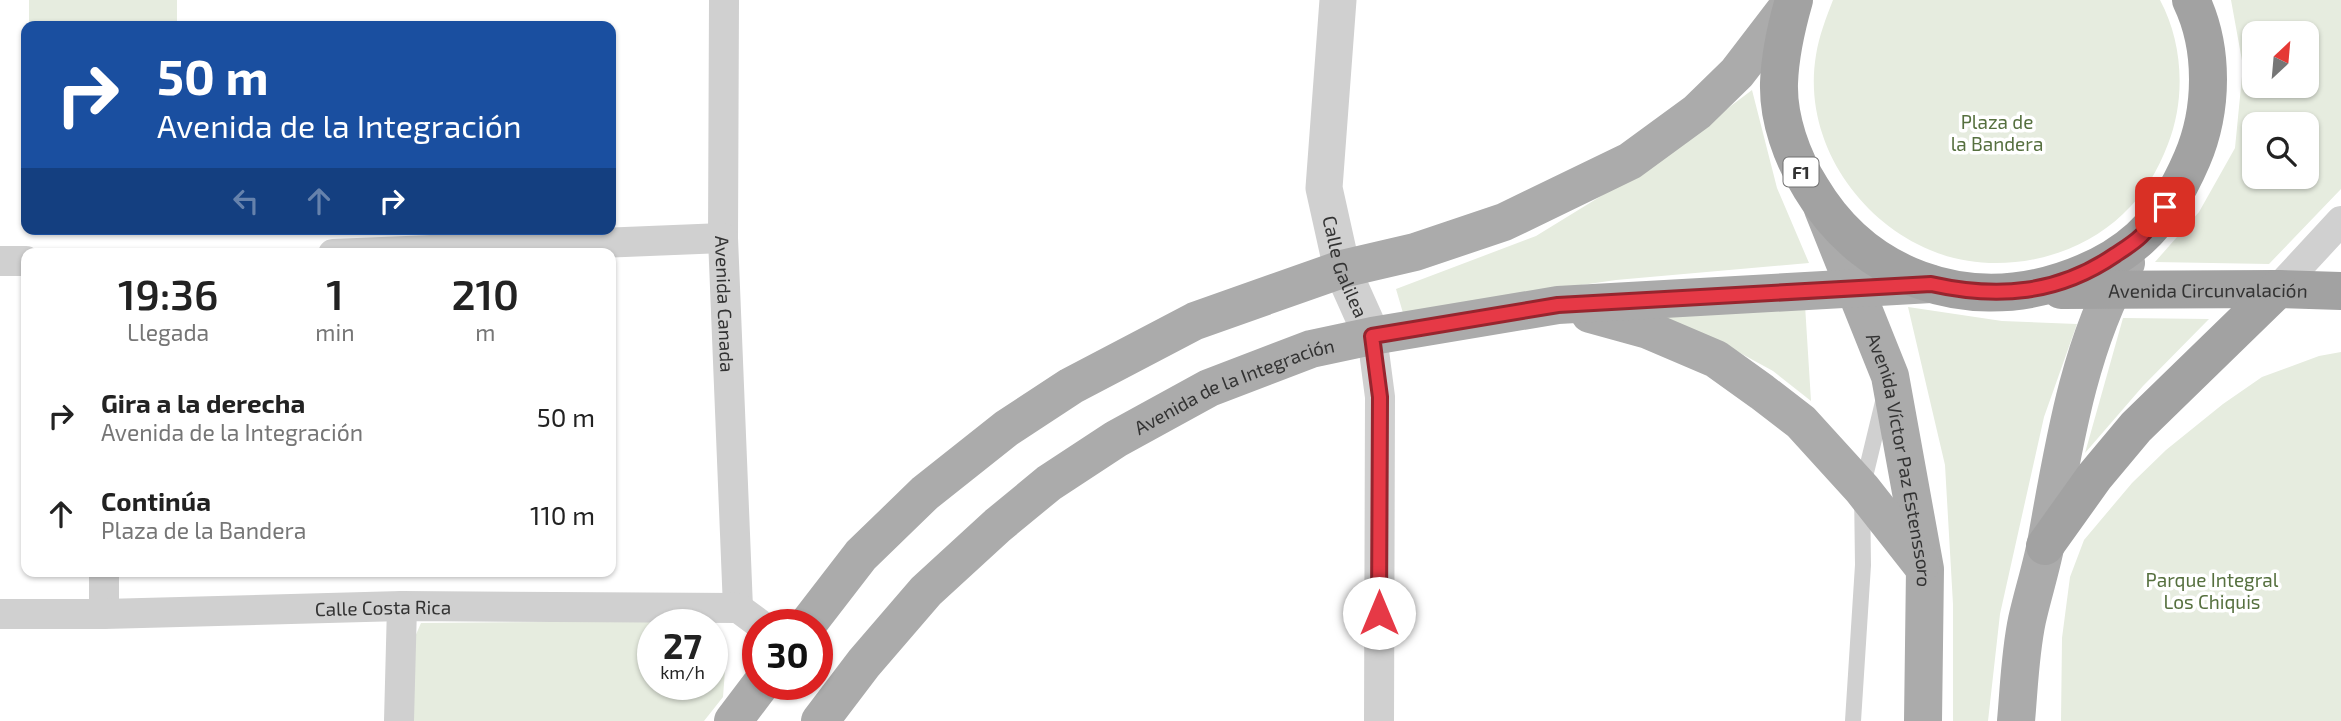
<!DOCTYPE html>
<html lang="es">
<head>
<meta charset="utf-8">
<style>
	body { margin:0; font-family:"Exo 2",sans-serif; background:#f6f6f6; color:#222; height:100vh; display:flex; flex-direction:column; font-size:26px; white-space:nowrap }
	* { box-sizing:border-box; margin:0 }
	p { font-size:23px; color:#767676 }
	.icon { flex:none; width:38px; height:38px; fill:none; stroke:currentColor; stroke-width:2; stroke-linecap:round; stroke-linejoin:round }
	.map { position:relative; flex:1; overflow:hidden }
	.sheet { position:absolute; left:21px; top:248px; width:595px; height:329px; display:flex; flex-direction:column; background:#fff; border-radius:14px; box-shadow:0 2px 5px #0004 }
	.sheet>* { flex:none }
	.hud { position:absolute; left:21px; top:21px; width:595px; height:214px; border-radius:14px; box-shadow:0 2px 5px #0004; background:#1a4fa0; color:#fff; overflow:hidden }
	.needle { width:46px; rotate:26deg }
	.buttons { position:absolute; left:2242px; top:21px; display:grid; gap:14px }
	.buttons a { display:grid; place-items:center; width:77px; height:77px; border-radius:14px; background:#fff; box-shadow:0 2px 5px #0004; font-size:35px }
	.speed { position:absolute; left:637px; top:609px; display:flex; gap:14px; font-size:35px; font-weight:700; text-align:center }
	.speed>* { display:grid; place-content:center; width:91px; height:91px; border-radius:50%; background:#fff; box-shadow:0 2px 5px #0004; line-height:1 }
	.speed small { font-size:18px; font-weight:400 }
	.speed .limit { border:10px solid #d22; background:#fff; color:#111 }
	.pin { position:absolute; display:grid; place-items:center; width:60px; height:60px; color:#fff; margin:-30px; border-radius:14px; box-shadow:0 4px 10px #0006 }
	.me { position:absolute; width:77px; margin:-38px; rotate:0deg; stroke-linejoin:round; filter:drop-shadow(0 0 5px #0008) }
	.turn { display:flex; align-items:center; gap:24px; height:147px; padding:0 21px; font-size:32px }
	.turn .icon { width:91px; height:91px; stroke-width:2.5 }
	.turn b { display:block; font-size:49px; line-height:60px }
	.lanes { display:flex; align-items:center; height:66px; padding:0 21px; background:#0003; justify-content:center; gap:35px; direction:ltr }
	.lanes .off { opacity:.35 }
	.eta { display:flex; justify-content:space-evenly; align-items:center; height:119px; text-align:center }
	.eta b { font-size:42px; font-weight:600; line-height:49px }
	ul { padding:0; list-style:none }
	li { display:flex; align-items:center; gap:21px; height:98px; padding:0 21px }
	li div { flex:1 }
	li b { display:block; font-size:26px }
	li em { font-style:normal }
	.map>svg:first-child { display:block }
</style>
</head>
<body>
<div class="map">
<svg width="2341" height="721" viewBox="0 0 2341 721">
	<rect width="100%" height="100%" fill="#fff"/>
	<path fill="#e6ecdf" fill-rule="evenodd" d="M 29,0 L 177,0 L 177,26 L 29,26 Z
		M 1833,0 L 2160,0 C 2183,43 2186,98 2168,144 C 2158,170 2144,195 2123,214 C 2074,261 1993,277 1930,250 C 1856,219 1802,138 1816,55 C 1819,36 1826,18 1833,0 Z
		M 2231,0 L 2341,0 L 2341,189 L 2269,264 L 2155,262 L 2199,212 L 2235,148 L 2243,66 ZM 2254,33 L 2306,33 L 2306,86 L 2254,86 ZM 2254,124 L 2306,124 L 2306,177 L 2254,177 Z
		M 1752,90 L 1777,188 L 1809,263 L 1616,280 L 1477,300 L 1403,313 L 1396,289 L 1536,236 L 1606,193 L 1691,136 Z
		M 29,229 L 177,229 L 177,233 L 29,233 Z
		M 1805,305 L 1811,401 L 1773,371 L 1720,342 L 1661,316 Z
		M 1908,307 L 2002,321 L 2077,324 L 2044,417 L 2000,614 L 1988,721 L 1953,721 L 1953,604 L 1945,465 Z
		M 2123,318 L 2209,319 L 2143,386 L 2085,453 Z
		M 2341,352 L 2341,721 L 2061,721 L 2062,638 L 2070,577 L 2084,540 L 2132,483 L 2166,450 L 2223,404 L 2262,377 L 2319,356 Z
		M 688,621 L 693,625 L 653,625 L 653,684 L 712,684 L 712,644 L 725,670 L 723,697 L 704,721 L 414,721 L 414,639 L 421,623 Z"/>
	<g fill="none" stroke-linecap="round" stroke-linejoin="round">
		<path stroke="#d0d0d0" stroke-width="16" d="M 1853,721 L 1863,565 L 1862,489 L 1883,402"/>
		<g stroke="#d0d0d0" stroke-width="30">
			<path id="s1" d="M 724,0 L 723,238 L 738,608"/>
			<path d="M 333,254 L 723,238"/>
			<path d="M 0,261 L 26,261"/>
			<path d="M 2278,289 L 2341,221"/>
			<path d="M 1372,336 L 1380,397 L 1379,721"/>
			<path d="M 104,572 L 104,614"/>
			<path id="s2" d="M 0,614 L 104,614 L 402,606 L 738,608 L 761,625"/>
			<path d="M 399,721 L 402,606"/>
		</g>
		<path stroke="#d0d0d0" stroke-width="37" id="s3" d="M 1338,0 L 1324,188 L 1342,269 L 1372,336"/>
		<g stroke="#ababab" stroke-width="38">
			<path id="s4" d="M 1823,209 L 1890,376 L 1925,569 L 1923,721"/>
			<path d="M 1590,314 L 1648,330 L 1716,359 L 1762,392 L 1801,422 L 1862,489 L 1921,564"/>
			<path d="M 807,625 L 861,555 L 925,493 L 1007,428 L 1071,386 L 1195,321 L 1342,269 L 1415,252 L 1504,222 L 1630,161 L 1697,112 L 1737,73 L 1793,0"/>
			<path d="M 733,721 L 761,684"/>
			<path id="s5" d="M 820,721 L 864,663 L 926,591 L 998,525 L 1049,483 L 1116,439 L 1209,388 L 1311,349 L 1372,336 L 1558,305 L 1931,284"/>
			<path d="M 2016,721 C 2019,688 2020,653 2027,620 C 2033,593 2042,566 2047,538 C 2064,444 2079,346 2126,263"/>
		</g>
		<g stroke="#a2a2a2" stroke-width="38">
			<path d="M 1794,0 C 1786,28 1780,54 1779,83 C 1778,119 1792,158 1811,188 C 1864,277 1964,313 2062,281 C 2090,272 2118,258 2140,238 C 2164,216 2180,187 2192,159 C 2213,110 2214,48 2191,0"/>
			<path id="s6" d="M 2061,290 L 2278,289 L 2341,291"/>
			<path d="M 2045,546 L 2095,476 L 2136,427 L 2278,289"/>
		</g>
	</g>
	<g fill="none" stroke-linecap="round" stroke-linejoin="round">
		<g stroke="#96252e" stroke-width="18">
			<path id="route" d="M 1379,613 L 1380,397 L 1372,336 L 1558,305 L 1931,284 C 1998,299 2058,294 2115,255 C 2124,249 2134,243 2141,236 C 2150,227 2158,216 2165,207"/>
		</g>
		<use href="#route" stroke="#e63946" stroke-width="12"/>
	</g>
	<g text-anchor="middle" dominant-baseline="central" stroke-width="7" stroke-linejoin="round" paint-order="stroke">
		<rect fill="#fff" stroke="#707070" stroke-width="2" x="1783.5" y="157.5" width="35" height="29" rx="5"/>
		<g font-size="18" font-weight="bold" fill="#333">
			<text x="1801" y="172">F1</text>
		</g>
		<g font-size="19" fill="#56703f" stroke="#fff">
			<text x="1997" y="121">Plaza de<tspan x="1997" dy="22">la Bandera</tspan></text>
			<text x="2212" y="579">Parque Integral<tspan x="2212" dy="22">Los Chiquis</tspan></text>
		</g>
		<g font-size="19" fill="#333" stroke="#fff">
			<text stroke="none"><textPath href="#s3" startOffset="270">Calle Galilea</textPath></text>
			<text stroke="none"><textPath href="#s6" startOffset="147">Avenida Circunvalación</textPath></text>
			<text stroke="none"><textPath href="#s1" startOffset="304">Avenida Canada</textPath></text>
			<text stroke="none"><textPath href="#s5" startOffset="542">Avenida de la Integración</textPath></text>
			<text stroke="none"><textPath href="#s4" startOffset="264">Avenida Víctor Paz Estenssoro</textPath></text>
			<text stroke="none"><textPath href="#s2" startOffset="383">Calle Costa Rica</textPath></text>
		</g>
	</g>
</svg>
<div class="buttons">
<a><svg class="needle" viewBox="-14 -14 28 28"><path d="M0-13l5 13h-10z" fill="#e53935"/><path d="M0 13l5-13h-10z" fill="#767676"/></svg></a>
<a><svg class="icon" aria-label="search" viewBox="0 0 24 24"><circle cx="10" cy="10" r="6"/><path d="M15 15l6 6"/></svg></a>
</div>
<div class="speed"><div>27<small>km/h</small></div><div class="limit">30</div></div>
<div class="pin" style="left:2165px;top:207px;background:#d93025"><svg class="icon" aria-label="arrive" viewBox="0 0 24 24"><path d="M6 21V4h12l-3 4 3 4H6"/></svg></div>
<svg class="me" style="left:1379px;top:613px" viewBox="-20 -20 40 40"><circle r="19" fill="#fff"/><path d="M0-13L10 11 0 6-10 11z" fill="#e63946"/></svg>
<div class="hud">
<div class="turn"><svg class="icon" aria-label="right" viewBox="0 0 24 24"><path d="M7 20v-9h11M14 6l5 5-5 5"/></svg><div><b>50 m</b>Avenida de la Integración</div></div>
<div class="lanes"><svg class="icon off" aria-label="left" viewBox="0 0 24 24"><path d="M17 20v-9H6M10 6l-5 5 5 5"/></svg><svg class="icon off" aria-label="ahead" viewBox="0 0 24 24"><path d="M12 20V5M6 11l6-6 6 6"/></svg><svg class="icon" aria-label="right" viewBox="0 0 24 24"><path d="M7 20v-9h11M14 6l5 5-5 5"/></svg></div>
</div>
<section class="sheet">
<div class="eta">
<div><b>19:36</b><p>Llegada</p></div>
<div><b>1</b><p>min</p></div>
<div><b>210</b><p>m</p></div>
</div>
<ul>
<li><svg class="icon" aria-label="right" viewBox="0 0 24 24"><path d="M7 20v-9h11M14 6l5 5-5 5"/></svg><div><b>Gira a la derecha</b><p>Avenida de la Integración</p></div><em>50 m</em></li>
<li><svg class="icon" aria-label="ahead" viewBox="0 0 24 24"><path d="M12 20V5M6 11l6-6 6 6"/></svg><div><b>Continúa</b><p>Plaza de la Bandera</p></div><em>110 m</em></li>
</ul>
</section>
</div>
</body>
</html>
